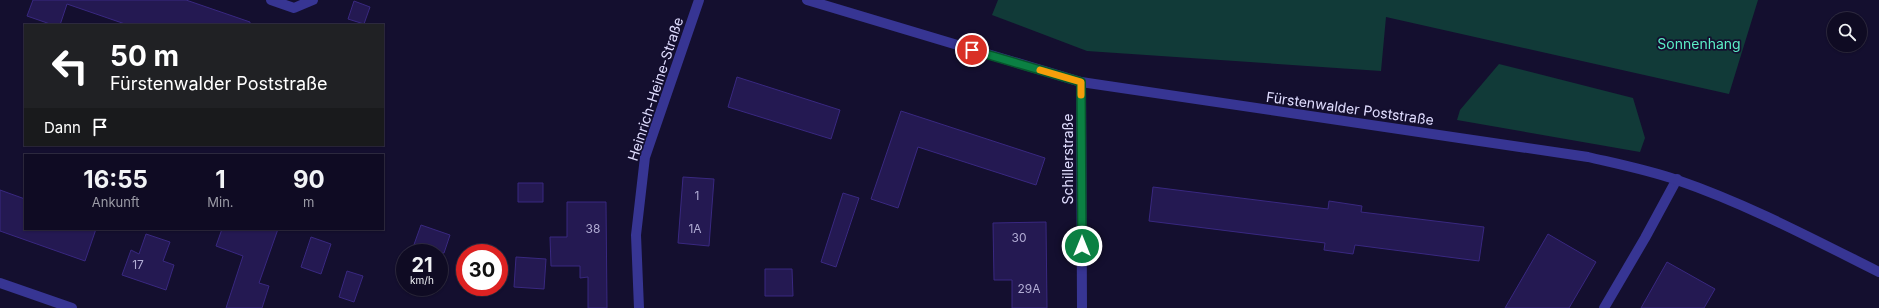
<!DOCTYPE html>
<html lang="de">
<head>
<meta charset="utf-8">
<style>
	body { margin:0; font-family:Inter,sans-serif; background:#1d1930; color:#f1f3f6; height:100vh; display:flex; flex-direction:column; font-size:15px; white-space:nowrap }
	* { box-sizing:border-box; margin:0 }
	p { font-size:13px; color:#9b9ba6 }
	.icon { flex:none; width:22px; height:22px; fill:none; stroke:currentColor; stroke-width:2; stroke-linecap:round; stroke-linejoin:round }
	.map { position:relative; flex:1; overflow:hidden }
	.drawer { position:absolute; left:24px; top:154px; width:360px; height:76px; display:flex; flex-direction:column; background:#0f0b23; border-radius:0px; box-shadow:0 1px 3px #0004,0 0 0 1px #2f2b41 }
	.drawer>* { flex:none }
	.guide { position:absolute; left:24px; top:24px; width:360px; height:122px; border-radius:0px; box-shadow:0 1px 3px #0004,0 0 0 1px #2f2b41; background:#202124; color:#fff; overflow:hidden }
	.fabs { position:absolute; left:1827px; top:12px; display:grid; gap:8px }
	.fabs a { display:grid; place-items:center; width:40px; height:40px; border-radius:50%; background:#0f0b23; box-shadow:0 1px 3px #0004,0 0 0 1px #2f2b41; font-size:20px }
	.speed { position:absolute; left:396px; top:244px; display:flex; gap:8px; font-size:20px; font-weight:700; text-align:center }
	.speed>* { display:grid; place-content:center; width:52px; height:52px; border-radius:50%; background:#0f0b23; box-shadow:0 1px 3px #0004,0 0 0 1px #2f2b41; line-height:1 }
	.speed small { font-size:10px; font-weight:400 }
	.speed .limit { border:6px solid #d22; background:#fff; color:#111 }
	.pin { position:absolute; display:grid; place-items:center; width:34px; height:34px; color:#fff; margin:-17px; border:2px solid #fff; border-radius:50%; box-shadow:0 1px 4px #0007 }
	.me { position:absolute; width:44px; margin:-22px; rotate:0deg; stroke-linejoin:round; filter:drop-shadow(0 0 3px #0008) }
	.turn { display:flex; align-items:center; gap:14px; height:84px; padding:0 20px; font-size:18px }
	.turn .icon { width:52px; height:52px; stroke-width:2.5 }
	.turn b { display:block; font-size:28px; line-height:34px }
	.then { display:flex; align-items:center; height:38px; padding:0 20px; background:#0003; gap:8px; font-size:15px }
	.eta { display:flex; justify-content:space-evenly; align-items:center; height:68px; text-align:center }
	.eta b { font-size:24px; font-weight:700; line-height:28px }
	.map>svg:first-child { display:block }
</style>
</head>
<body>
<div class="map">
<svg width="1879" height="308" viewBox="0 0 1879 308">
	<rect width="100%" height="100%" fill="#140f2f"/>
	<path fill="#113a38" d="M 998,0 L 1758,0 L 1729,94 L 1386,17 L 1381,71 L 1087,51 L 992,15 Z
		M 1499,64 L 1633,98 L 1645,138 L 1640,152 L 1457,120 L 1460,110 Z"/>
	<path fill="#241952" stroke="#392880" d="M 33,0 L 186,0 L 250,22 L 250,25 L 128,25 L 67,4 L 60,25 L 53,25 L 27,16 Z
		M 354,1 L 370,7 L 364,24 L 348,19 Z
		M 737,77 L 840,110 L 831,139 L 728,107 Z
		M 901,111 L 1045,158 L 1036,185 L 918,147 L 898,208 L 871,199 Z
		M 683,177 L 714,179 L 709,246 L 678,243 Z
		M 518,183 L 543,183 L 543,202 L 518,202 Z
		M 1153,187 L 1328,209 L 1329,201 L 1362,206 L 1361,212 L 1484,227 L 1479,261 L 1355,245 L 1353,254 L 1324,250 L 1325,243 L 1149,221 Z
		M 0,190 L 25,199 L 25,229 L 96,229 L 85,261 L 0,231 Z
		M 843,193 L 859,198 L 836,267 L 821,262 Z
		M 567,202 L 606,202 L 607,308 L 588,308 L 588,277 L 580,278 L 580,266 L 551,266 L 550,237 L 567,237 Z
		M 1046,222 L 1047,308 L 1012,308 L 1012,280 L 994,280 L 993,223 Z
		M 421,225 L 450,235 L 444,253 L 411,253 Z
		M 222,229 L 278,229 L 259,283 L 269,286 L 262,308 L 226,308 L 243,256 L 216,246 Z
		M 146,234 L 170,242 L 163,261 L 174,265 L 166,290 L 122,275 L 131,250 L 139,254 Z
		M 1548,234 L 1596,262 L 1569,308 L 1505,308 Z
		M 311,237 L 331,244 L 321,274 L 301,267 Z
		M 516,257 L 546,259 L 544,289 L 514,287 Z
		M 1667,262 L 1715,289 L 1704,308 L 1641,308 Z
		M 765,269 L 792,269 L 793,296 L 765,296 Z
		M 347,271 L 363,276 L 354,302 L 339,297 Z"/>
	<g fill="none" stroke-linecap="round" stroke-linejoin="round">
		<path stroke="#373593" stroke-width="10" d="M 271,0 L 294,8 L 313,0
			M 1081,82 L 1082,308
			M 0,283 L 72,308
			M 639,308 L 636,235 L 645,157 L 699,0
			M 1604,308 L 1645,238 L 1677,179"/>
		<path stroke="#373593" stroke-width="10" d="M 807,0 L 1081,82 L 1588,157 C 1618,164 1648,170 1677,180 C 1747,204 1813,239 1879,272"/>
	</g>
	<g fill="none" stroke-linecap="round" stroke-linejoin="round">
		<g stroke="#07532c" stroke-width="10">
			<path id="route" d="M 972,50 L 1081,82 L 1082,246"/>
		</g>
		<use href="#route" stroke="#0b8043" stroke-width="7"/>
		<path stroke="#f59e0b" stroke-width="7" d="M 1040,70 L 1081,82 L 1081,95"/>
	</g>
	<g text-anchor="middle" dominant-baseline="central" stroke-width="3.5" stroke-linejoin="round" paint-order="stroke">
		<g font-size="12" fill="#b1acd4">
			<text x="697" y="195">1</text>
			<text x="593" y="228">38</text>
			<text x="695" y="228">1A</text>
			<text x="1019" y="237">30</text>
			<text x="138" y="264">17</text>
			<text x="1029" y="288">29A</text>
		</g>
		<g font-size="14" fill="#5bedc6" stroke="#140f2f">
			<text x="1699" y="43">Sonnenhang</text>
		</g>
		<g font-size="14" fill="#e0ddff" stroke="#140f2f">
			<text transform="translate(655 89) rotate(-72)">Heinrich-Heine-Straße</text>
			<text transform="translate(1350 108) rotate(8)">Fürstenwalder Poststraße</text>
			<text transform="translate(1067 159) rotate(-90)">Schillerstraße</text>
		</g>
	</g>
</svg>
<div class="fabs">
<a><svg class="icon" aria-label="search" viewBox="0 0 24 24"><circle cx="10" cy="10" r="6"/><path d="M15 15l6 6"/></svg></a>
</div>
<div class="speed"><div>21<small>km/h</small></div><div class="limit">30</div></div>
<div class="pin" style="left:972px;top:50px;background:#d93025"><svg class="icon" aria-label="arrive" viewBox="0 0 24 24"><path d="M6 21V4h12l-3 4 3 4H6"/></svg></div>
<svg class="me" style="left:1082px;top:246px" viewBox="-20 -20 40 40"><circle r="17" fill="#0b8043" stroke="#fff" stroke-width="3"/><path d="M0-11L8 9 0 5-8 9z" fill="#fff"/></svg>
<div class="guide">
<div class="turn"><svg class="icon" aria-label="left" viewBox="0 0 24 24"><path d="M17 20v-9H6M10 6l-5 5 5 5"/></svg><div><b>50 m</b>Fürstenwalder Poststraße</div></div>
<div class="then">Dann<svg class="icon" aria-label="arrive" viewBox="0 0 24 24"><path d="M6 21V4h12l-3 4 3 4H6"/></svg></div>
</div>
<section class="drawer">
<div class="eta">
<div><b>16:55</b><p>Ankunft</p></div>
<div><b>1</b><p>Min.</p></div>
<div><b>90</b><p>m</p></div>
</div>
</section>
</div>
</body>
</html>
